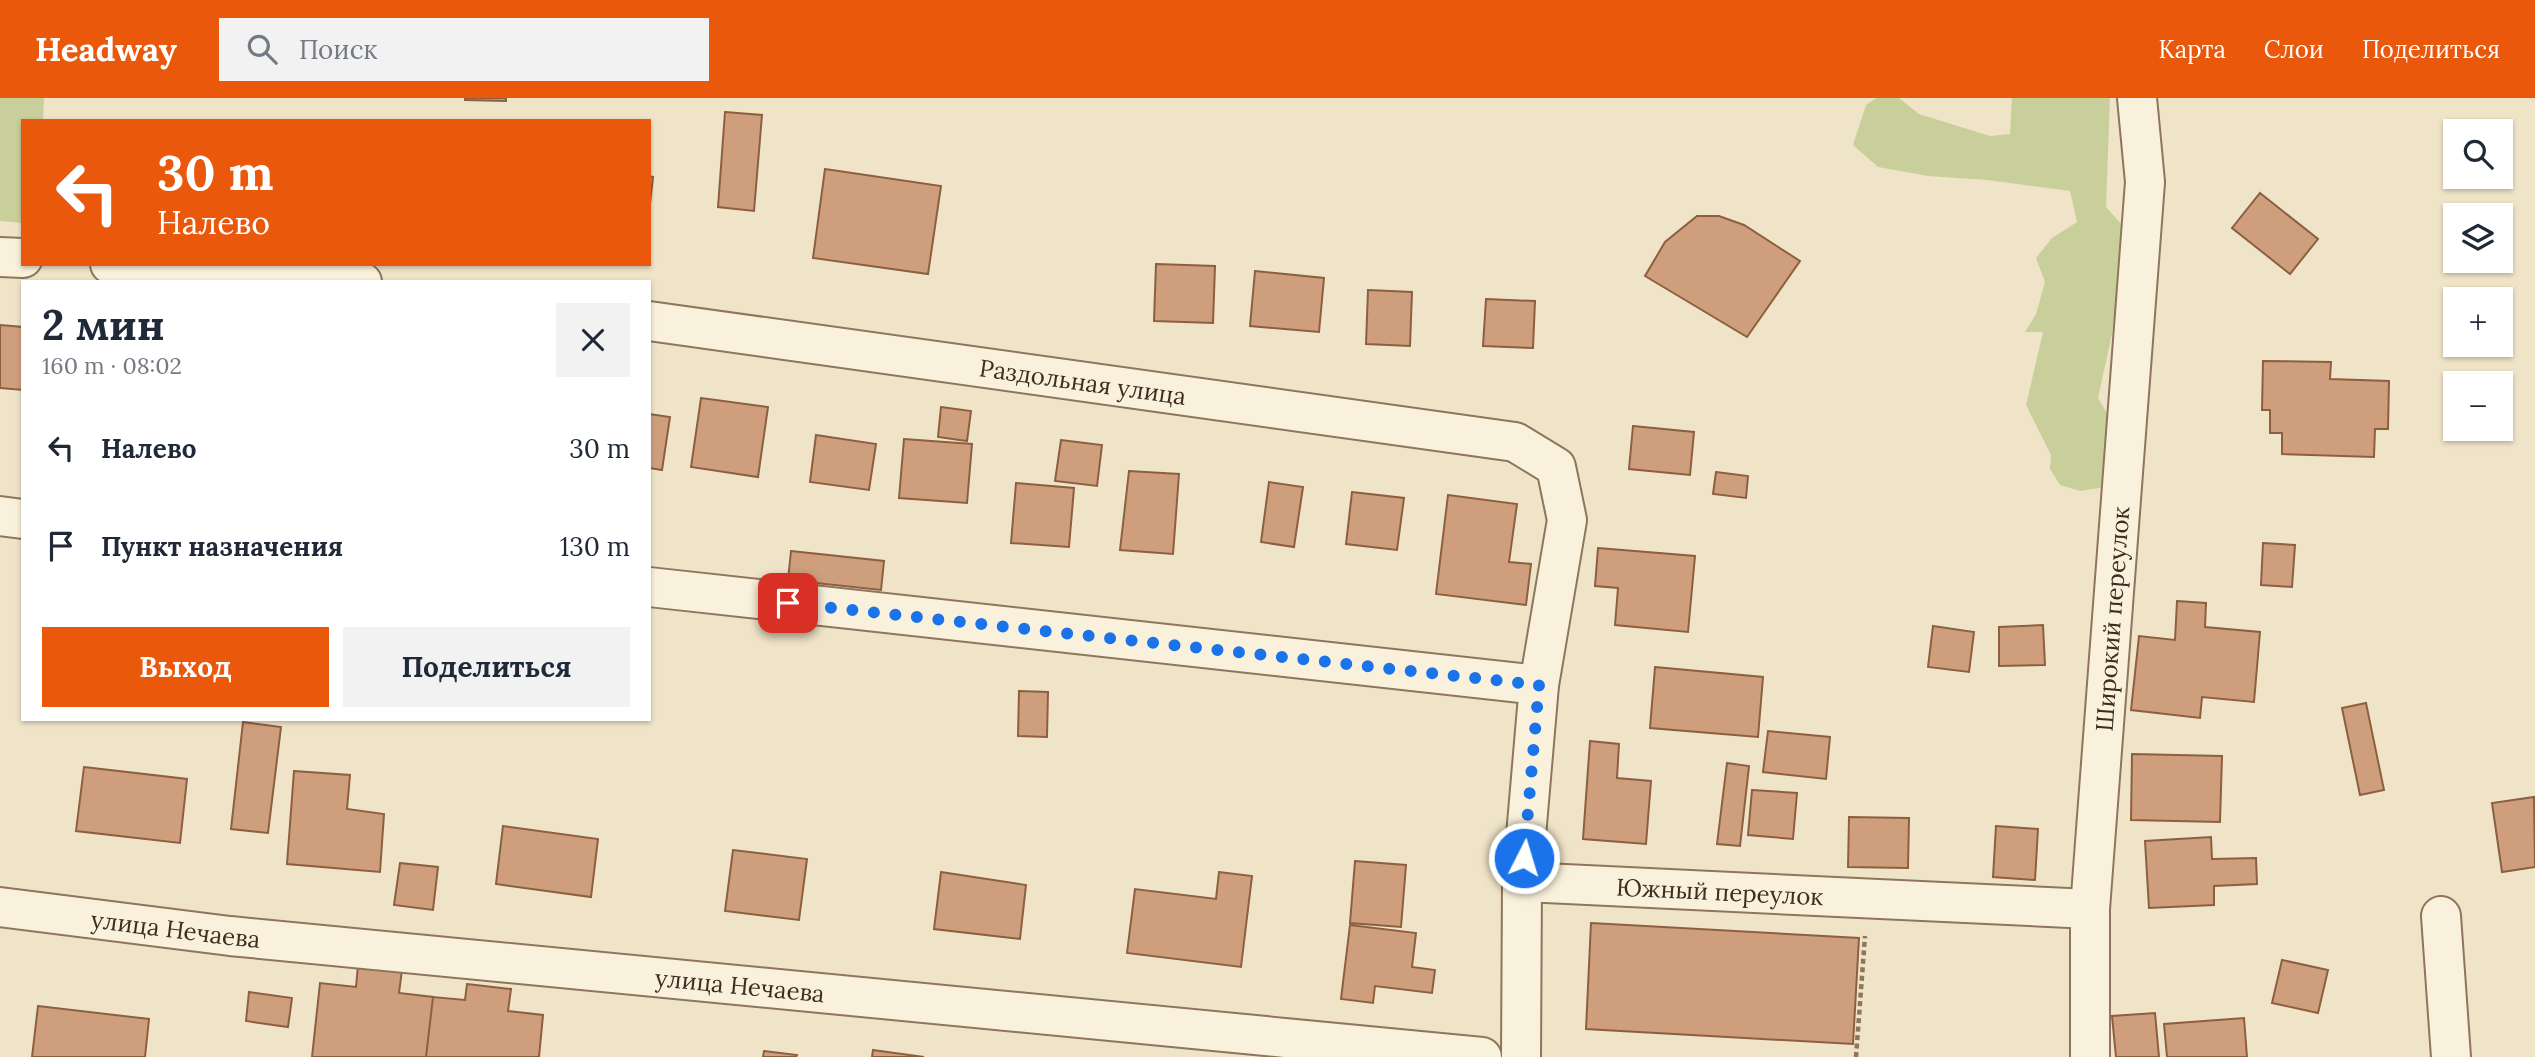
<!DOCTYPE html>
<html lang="ru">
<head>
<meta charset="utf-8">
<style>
	body { margin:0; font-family:Lora,serif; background:#f2f2f3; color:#1f2937; height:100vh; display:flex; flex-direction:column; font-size:26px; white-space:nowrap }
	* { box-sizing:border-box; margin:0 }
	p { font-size:23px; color:#747a83 }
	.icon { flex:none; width:38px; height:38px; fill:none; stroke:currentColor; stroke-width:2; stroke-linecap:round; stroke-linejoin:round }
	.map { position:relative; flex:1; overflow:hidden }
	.details { position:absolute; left:21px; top:182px; width:630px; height:441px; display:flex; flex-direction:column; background:#fff; border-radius:0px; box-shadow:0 2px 5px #0004 }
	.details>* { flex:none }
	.banner { position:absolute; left:21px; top:21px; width:630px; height:147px; border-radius:0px; box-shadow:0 2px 5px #0004; background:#ea580c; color:#fff; overflow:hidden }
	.controls { position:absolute; left:2443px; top:21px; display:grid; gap:14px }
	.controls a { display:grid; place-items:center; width:70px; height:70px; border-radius:0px; background:#fff; box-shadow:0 2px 5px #0004; font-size:35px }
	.pin { position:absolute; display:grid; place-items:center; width:60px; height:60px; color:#fff; margin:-30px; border-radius:14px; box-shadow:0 4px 10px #0006 }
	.me { position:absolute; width:77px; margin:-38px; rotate:5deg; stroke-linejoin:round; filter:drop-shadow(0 0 5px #0008) }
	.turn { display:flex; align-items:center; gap:24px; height:147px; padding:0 21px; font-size:32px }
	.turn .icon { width:91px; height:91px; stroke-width:2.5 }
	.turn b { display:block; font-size:49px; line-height:60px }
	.round { display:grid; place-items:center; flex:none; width:74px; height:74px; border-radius:0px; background:#f2f2f3 }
	.summary { display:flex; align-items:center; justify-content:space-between; height:119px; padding:0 21px }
	h1 { font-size:42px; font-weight:700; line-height:52px }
	.action { display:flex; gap:14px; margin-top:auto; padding:14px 21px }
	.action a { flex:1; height:80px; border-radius:0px; background:#ea580c; color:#fff; font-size:28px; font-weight:700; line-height:80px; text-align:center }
	.action a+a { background:#f2f2f3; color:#1f2937 }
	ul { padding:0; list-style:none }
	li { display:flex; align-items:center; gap:21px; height:98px; padding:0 21px }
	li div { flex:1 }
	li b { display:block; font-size:26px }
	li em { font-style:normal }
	header { display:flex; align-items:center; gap:42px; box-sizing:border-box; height:98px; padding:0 35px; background:#ea580c; color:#fff }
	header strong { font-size:33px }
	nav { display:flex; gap:38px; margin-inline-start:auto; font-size:24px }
	.search { width:490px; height:63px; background:#f2f2f3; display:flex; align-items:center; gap:18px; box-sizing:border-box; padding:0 24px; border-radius:0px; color:#747a83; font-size:26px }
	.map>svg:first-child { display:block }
</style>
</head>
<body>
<header>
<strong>Headway</strong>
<div class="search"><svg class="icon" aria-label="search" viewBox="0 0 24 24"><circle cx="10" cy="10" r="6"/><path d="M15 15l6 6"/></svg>Поиск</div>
<nav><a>Карта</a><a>Слои</a><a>Поделиться</a></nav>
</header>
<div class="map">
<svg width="2535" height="959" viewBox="0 0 2535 959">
	<rect width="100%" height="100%" fill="#f0e4c8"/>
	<path fill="#c9cf9b" d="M 0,0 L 44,0 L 43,23 L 23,23 L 23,125 L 0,123 Z
		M 1876,0 L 1899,0 L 1919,16 L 1990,38 L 2010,36 L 2012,0 L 2110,0 L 2106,109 L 2131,137 L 2121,163 L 2112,236 L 2098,300 L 2115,329 L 2106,389 L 2080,393 L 2060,387 L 2050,371 L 2051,357 L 2026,307 L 2043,234 L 2025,234 L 2036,216 L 2045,184 L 2036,160 L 2052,140 L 2077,124 L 2070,93 L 1987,82 L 1928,78 L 1878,69 L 1853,47 L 1866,7 Z"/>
	<path fill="#cf9f7d" stroke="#8d5f41" stroke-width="2" d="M 465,0 L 506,0 L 506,3 L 465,2 Z
		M 725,14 L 762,17 L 754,113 L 718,109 Z
		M 825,71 L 941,88 L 928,176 L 813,160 Z
		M 649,78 L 653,79 L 649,115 Z
		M 2260,95 L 2318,141 L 2290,176 L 2232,130 Z
		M 1697,118 L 1719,118 L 1744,127 L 1800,163 L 1747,239 L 1645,178 L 1665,144 Z
		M 1156,166 L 1215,168 L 1213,225 L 1154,223 Z
		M 1255,173 L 1324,180 L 1319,234 L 1250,228 Z
		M 1368,192 L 1412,194 L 1410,248 L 1366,246 Z
		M 1486,201 L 1535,203 L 1533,250 L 1483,248 Z
		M 0,227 L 23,229 L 23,292 L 0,290 Z
		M 2263,263 L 2331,264 L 2330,281 L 2389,283 L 2388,331 L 2375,331 L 2374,359 L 2282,356 L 2282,335 L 2270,335 L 2270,312 L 2262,312 Z
		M 701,300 L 768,309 L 758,379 L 691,369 Z
		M 941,309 L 971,313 L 967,343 L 938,339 Z
		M 649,316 L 670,319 L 662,372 L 649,370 Z
		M 1633,328 L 1694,334 L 1690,377 L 1629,371 Z
		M 816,337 L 876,346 L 869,392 L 810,384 Z
		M 904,341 L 972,346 L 967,405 L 899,400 Z
		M 1061,342 L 1102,347 L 1097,388 L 1055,383 Z
		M 1129,373 L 1179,376 L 1173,456 L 1120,452 Z
		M 1716,374 L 1748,378 L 1746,400 L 1713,396 Z
		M 1269,384 L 1303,389 L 1294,449 L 1261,444 Z
		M 1016,385 L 1074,390 L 1069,449 L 1011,445 Z
		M 1352,394 L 1404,400 L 1397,452 L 1346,446 Z
		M 1448,397 L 1517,406 L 1509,464 L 1531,466 L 1526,507 L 1436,496 Z
		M 2263,445 L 2295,447 L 2292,489 L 2261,487 Z
		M 1598,450 L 1695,458 L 1688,534 L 1615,527 L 1618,490 L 1595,488 Z
		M 791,453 L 884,463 L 881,492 L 788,482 Z
		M 2177,503 L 2206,505 L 2205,529 L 2260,534 L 2254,604 L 2202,599 L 2200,620 L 2131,612 L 2139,538 L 2175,542 Z
		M 2043,527 L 2045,567 L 1999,568 L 1999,529 Z
		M 1933,528 L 1974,534 L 1969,574 L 1928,569 Z
		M 1655,569 L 1763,579 L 1758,639 L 1650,630 Z
		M 1019,593 L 1048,594 L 1047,639 L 1018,638 Z
		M 2366,605 L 2384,692 L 2360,697 L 2342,610 Z
		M 243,624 L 281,629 L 268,735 L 231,731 Z
		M 1768,633 L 1830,639 L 1826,681 L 1763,674 Z
		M 1590,643 L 1619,646 L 1617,680 L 1651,683 L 1646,746 L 1583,741 Z
		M 2132,656 L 2222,658 L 2220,724 L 2131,722 Z
		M 1727,665 L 1749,668 L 1740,748 L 1717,746 Z
		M 84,669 L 187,681 L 180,745 L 76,733 Z
		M 294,673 L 350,677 L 347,711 L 384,716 L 380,774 L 287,766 Z
		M 1752,692 L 1797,695 L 1793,741 L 1748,737 Z
		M 2534,699 L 2535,769 L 2502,774 L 2492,705 Z
		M 1849,719 L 1909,720 L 1908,770 L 1848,769 Z
		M 503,728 L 598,741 L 591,799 L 496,786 Z
		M 1996,728 L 2038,731 L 2035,782 L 1993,779 Z
		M 2211,739 L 2212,761 L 2256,760 L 2257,786 L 2214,788 L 2214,807 L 2149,810 L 2145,743 Z
		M 733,752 L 807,761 L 799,822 L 725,813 Z
		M 1355,763 L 1406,767 L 1401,829 L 1350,825 Z
		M 400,765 L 438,769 L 433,812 L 394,807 Z
		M 941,774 L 1026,787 L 1020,841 L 934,831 Z
		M 1219,774 L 1252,778 L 1241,869 L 1127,855 L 1135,791 L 1216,801 Z
		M 1591,825 L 1859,840 L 1853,946 L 1586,931 Z
		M 1350,827 L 1416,835 L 1412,869 L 1435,872 L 1432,895 L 1375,888 L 1373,905 L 1341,901 Z
		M 2282,862 L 2328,872 L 2318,915 L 2272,905 Z
		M 358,867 L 402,872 L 399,895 L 433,899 L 426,959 L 312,959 L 320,885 L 356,889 Z
		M 467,886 L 511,891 L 508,913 L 543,917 L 539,959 L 426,959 L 433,899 L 465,902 Z
		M 249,894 L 292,900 L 288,929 L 246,923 Z
		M 38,908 L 149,921 L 145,959 L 32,959 Z
		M 2155,915 L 2159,959 L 2116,959 L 2112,918 Z
		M 2244,920 L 2247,959 L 2167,959 L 2164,926 Z
		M 873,952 L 924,959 L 872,959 Z
		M 764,953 L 797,957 L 796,959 L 763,959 Z"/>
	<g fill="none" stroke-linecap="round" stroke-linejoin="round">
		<g stroke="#8d765c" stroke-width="42">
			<g id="minor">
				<path d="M 0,159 L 23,160"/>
				<path d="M 110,166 L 362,184"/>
				<path id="s1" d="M 649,223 L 1515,344 L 1556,369 L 1567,422 L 1539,587 L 1522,784 L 1521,959"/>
				<path d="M 0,418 L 23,421"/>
				<path d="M 649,489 L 1539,587"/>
				<path id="s2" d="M 1522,784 L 2090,811"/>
				<path id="s3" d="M 0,809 L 230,838 L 1482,959"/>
				<path d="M 2441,818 L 2451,959"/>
				<path id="s4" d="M 2090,959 L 2090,811 L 2145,84 L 2137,0"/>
			</g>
		</g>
		<path stroke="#8d765c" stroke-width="4.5" stroke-dasharray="5 3.5" stroke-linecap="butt" d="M 1856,959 L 1865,838"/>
		<use href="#minor" stroke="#faf1dc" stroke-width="38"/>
	</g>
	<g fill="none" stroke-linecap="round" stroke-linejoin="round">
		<path stroke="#1a73e8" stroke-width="12" stroke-dasharray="0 21.6" d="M 788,505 L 1539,587 L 1524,760"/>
	</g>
	<g text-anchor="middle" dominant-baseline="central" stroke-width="5" stroke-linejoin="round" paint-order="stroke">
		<g font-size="24" fill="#3d2e20" stroke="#f7eed8">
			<text stroke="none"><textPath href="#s1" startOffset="438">Раздольная улица</textPath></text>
			<text stroke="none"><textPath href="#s4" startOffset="439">Широкий переулок</textPath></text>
			<text stroke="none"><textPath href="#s2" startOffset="198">Южный переулок</textPath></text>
			<text stroke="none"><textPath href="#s3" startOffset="177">улица Нечаева</textPath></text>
			<text stroke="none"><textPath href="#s3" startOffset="744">улица Нечаева</textPath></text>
		</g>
	</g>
</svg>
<div class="controls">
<a><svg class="icon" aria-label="search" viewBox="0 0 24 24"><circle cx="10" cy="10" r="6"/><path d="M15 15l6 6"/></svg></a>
<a><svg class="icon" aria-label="layers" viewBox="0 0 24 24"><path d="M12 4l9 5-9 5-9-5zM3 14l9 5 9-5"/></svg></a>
<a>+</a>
<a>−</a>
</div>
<div class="pin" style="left:788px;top:505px;background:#d93025"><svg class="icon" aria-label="arrive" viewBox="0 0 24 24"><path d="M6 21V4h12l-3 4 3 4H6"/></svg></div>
<svg class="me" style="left:1524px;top:760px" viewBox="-20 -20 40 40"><circle r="17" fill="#1a73e8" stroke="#fff" stroke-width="3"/><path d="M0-11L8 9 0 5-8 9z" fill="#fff"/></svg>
<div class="banner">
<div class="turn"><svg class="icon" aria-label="left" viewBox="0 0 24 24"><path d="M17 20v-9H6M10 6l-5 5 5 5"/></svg><div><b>30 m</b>Налево</div></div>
</div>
<section class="details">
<div class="summary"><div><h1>2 мин</h1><p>160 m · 08:02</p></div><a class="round"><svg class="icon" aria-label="close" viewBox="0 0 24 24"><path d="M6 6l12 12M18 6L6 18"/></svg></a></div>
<ul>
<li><svg class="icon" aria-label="left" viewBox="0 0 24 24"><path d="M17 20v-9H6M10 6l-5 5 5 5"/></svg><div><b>Налево</b></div><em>30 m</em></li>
<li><svg class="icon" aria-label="arrive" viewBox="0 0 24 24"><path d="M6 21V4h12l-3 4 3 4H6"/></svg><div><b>Пункт назначения</b></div><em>130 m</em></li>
</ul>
<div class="action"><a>Выход</a><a>Поделиться</a></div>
</section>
</div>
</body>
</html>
